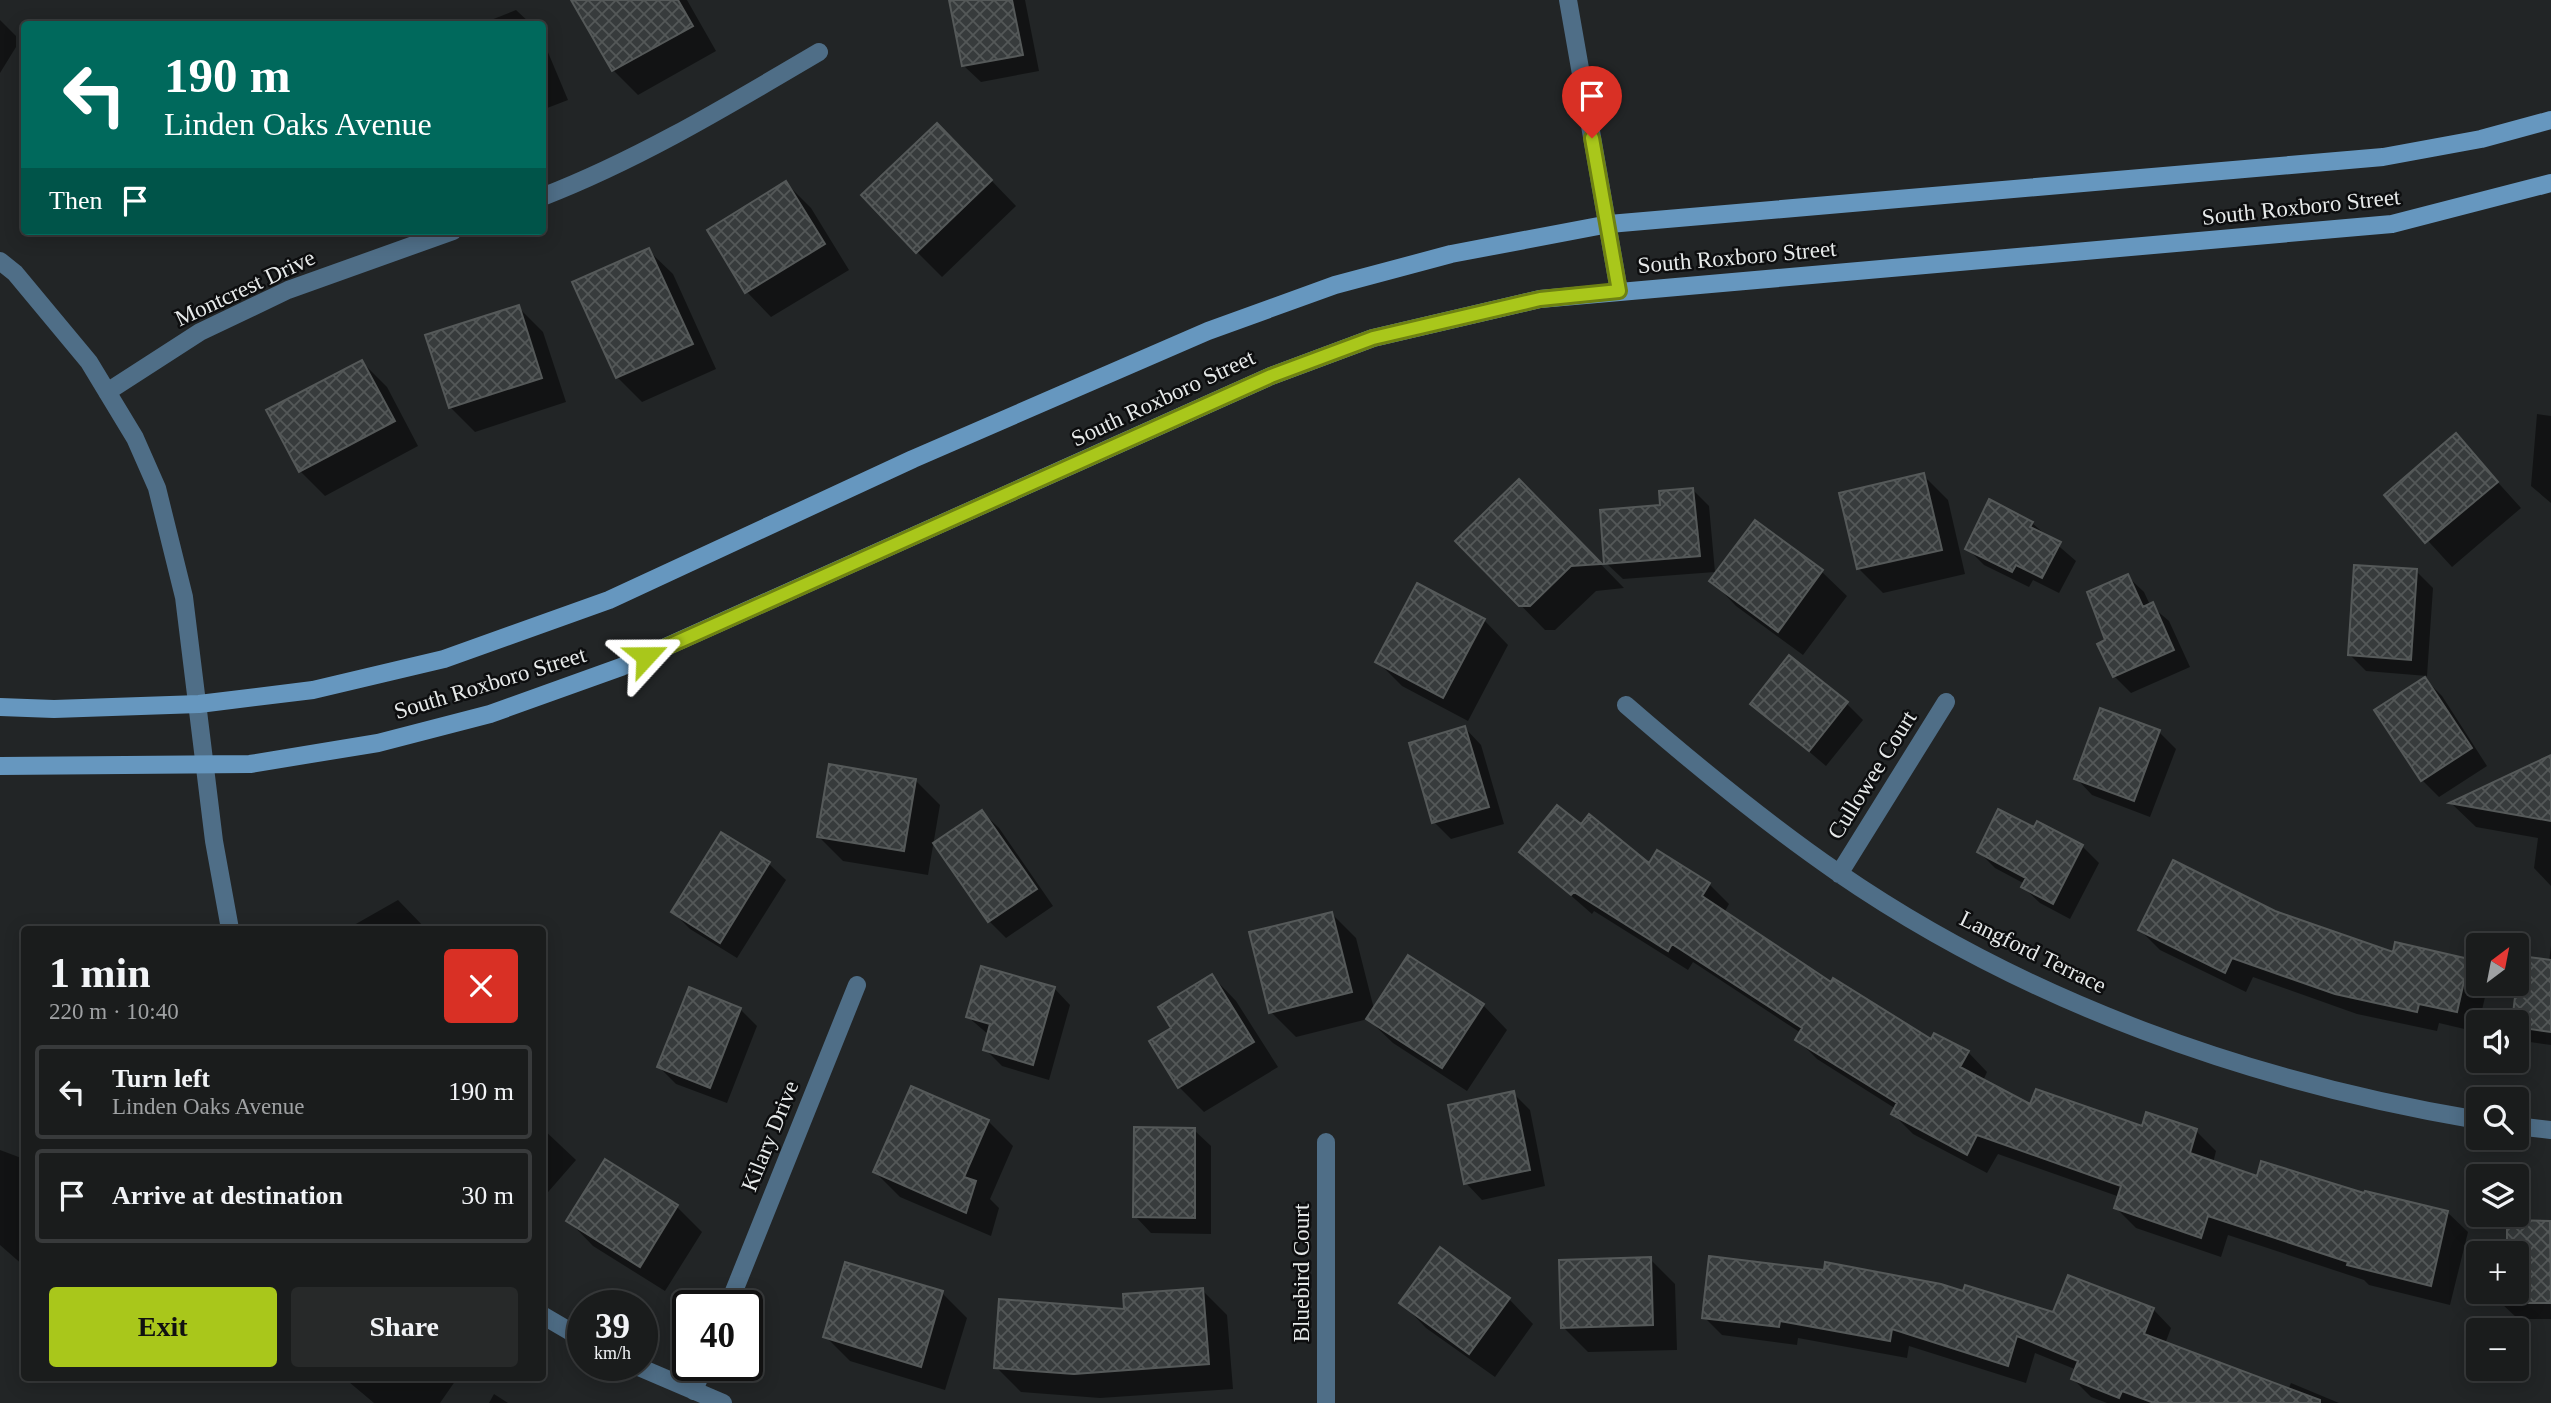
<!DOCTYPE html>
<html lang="en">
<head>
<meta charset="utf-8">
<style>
	body { margin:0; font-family:"Times New Roman",serif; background:#272929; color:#f1f3f6; height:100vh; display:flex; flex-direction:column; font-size:26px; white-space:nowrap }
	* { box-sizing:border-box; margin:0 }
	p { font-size:23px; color:#9fa1a3 }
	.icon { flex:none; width:38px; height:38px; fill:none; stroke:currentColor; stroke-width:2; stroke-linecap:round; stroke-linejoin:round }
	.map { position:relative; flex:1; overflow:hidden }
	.drawer { position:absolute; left:21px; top:926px; width:525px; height:455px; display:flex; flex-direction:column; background:#1a1c1c; border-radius:7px; box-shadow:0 4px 18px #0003,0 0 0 2px #383a3b }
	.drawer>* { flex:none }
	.hud { position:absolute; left:21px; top:21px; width:525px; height:214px; border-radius:7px; box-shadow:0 4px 18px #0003,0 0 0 2px #383a3b; background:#00695c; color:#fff; overflow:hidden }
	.needle { width:46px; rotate:32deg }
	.tools { position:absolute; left:2466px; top:933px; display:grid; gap:14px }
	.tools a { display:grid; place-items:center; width:63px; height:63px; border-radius:7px; background:#1a1c1c; box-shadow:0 4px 18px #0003,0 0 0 2px #383a3b; font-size:35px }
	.speed { position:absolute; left:567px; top:1290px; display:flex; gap:14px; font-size:35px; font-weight:700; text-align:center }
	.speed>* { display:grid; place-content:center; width:91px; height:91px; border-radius:50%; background:#1a1c1c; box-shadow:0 4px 18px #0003,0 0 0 2px #383a3b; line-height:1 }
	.speed small { font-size:18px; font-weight:400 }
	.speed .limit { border:4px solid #111; border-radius:10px; background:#fff; color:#111 }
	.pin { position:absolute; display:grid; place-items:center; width:60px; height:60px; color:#fff; margin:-72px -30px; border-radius:50% 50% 50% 0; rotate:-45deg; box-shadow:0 0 7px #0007 }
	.pin .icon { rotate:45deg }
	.me { position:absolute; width:77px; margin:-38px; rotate:66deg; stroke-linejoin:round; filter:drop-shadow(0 0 5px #0008) }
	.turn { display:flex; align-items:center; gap:24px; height:147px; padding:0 28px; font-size:32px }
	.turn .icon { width:91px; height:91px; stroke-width:2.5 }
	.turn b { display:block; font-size:49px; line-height:60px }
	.then { display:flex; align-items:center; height:66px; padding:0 28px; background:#0003; gap:14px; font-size:26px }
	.round { display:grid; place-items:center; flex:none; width:74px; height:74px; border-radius:7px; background:#272929 }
	.overview { display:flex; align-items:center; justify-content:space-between; height:119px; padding:0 28px }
	h1 { font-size:42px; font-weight:700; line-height:52px }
	.primary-button { display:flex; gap:14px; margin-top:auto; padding:14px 28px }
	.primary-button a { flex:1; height:80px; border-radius:7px; background:#a9c71b; color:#111; font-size:28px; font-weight:700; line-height:80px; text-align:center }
	.primary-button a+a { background:#272929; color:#f1f3f6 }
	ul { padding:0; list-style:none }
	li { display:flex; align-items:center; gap:21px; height:94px; margin:0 14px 10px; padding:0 14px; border:4px solid #383a3b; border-radius:7px }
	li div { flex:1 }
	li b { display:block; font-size:26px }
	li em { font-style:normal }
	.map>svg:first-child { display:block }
</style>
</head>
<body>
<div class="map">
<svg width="2551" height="1403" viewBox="0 0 2551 1403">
	<defs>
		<pattern id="building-cross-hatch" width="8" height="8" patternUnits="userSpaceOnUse" patternTransform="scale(1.75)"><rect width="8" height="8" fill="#373b3c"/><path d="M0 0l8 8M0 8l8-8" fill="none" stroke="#545858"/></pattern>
	</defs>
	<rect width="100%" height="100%" fill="#222526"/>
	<path fill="#0007" d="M 573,0 L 687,0 L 716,51 L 638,95 L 613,70 Z
		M 951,0 L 1025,0 L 1039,71 L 981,82 L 964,66 Z
		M 516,10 L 531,24 L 481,24 Z
		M 0,20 L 16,36 L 16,47 L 0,73 Z
		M 542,38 L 568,100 L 542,110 Z
		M 962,150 L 1016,206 L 942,277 L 917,252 Z
		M 786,183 L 811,208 L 849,270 L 771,317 L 747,292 Z
		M 648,250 L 673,274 L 716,369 L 642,402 L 617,377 Z
		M 518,307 L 543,332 L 566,402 L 475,432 L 450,407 Z
		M 362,362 L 387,387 L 418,446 L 325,496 L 300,471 Z
		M 2537,414 L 2551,416 L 2551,503 L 2531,486 Z
		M 2456,436 L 2521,508 L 2452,567 L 2386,495 Z
		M 1923,475 L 1948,500 L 1965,574 L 1883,593 L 1858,568 Z
		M 1693,490 L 1709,506 L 1715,572 L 1623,579 L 1606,563 Z
		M 1544,506 L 1624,588 L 1596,591 L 1555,630 L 1545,630 L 1458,541 Z
		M 1755,522 L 1822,572 L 1847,596 L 1803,655 L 1736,606 L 1712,581 Z
		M 2032,523 L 2076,561 L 2059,593 L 2033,580 L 2029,587 L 1984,565 L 1967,548 Z
		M 2416,571 L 2433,588 L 2427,676 L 2366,671 L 2350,655 Z
		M 2127,576 L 2144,592 L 2150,605 L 2169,621 L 2190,667 L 2131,693 L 2114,676 L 2107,641 Z
		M 1484,620 L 1508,645 L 1468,721 L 1402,686 L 1377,661 Z
		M 2425,679 L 2442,696 L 2487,766 L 2439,797 L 2422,780 L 2377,711 Z
		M 1846,703 L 1863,720 L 1826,766 L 1753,704 Z
		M 1465,728 L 1481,745 L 1504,824 L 1451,839 L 1434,822 Z
		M 2159,732 L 2176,749 L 2150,817 L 2092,795 L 2076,778 Z
		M 2548,759 L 2551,761 L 2551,886 L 2534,868 L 2538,838 L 2476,827 L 2452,804 Z
		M 915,780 L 940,805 L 928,875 L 843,861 L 818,836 Z
		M 982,812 L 999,828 L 1053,906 L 1006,938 L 989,921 L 935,844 Z
		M 2038,823 L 2082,846 L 2099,863 L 2070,919 L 2040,903 L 2023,887 L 2025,884 L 1995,868 L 1979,852 L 2034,830 Z
		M 1581,827 L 1649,865 L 1657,852 L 1709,884 L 1729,904 L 1724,913 L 1832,984 L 1931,1042 L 1968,1052 L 1987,1072 L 1983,1081 L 2031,1106 L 2143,1128 L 2196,1131 L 2216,1151 L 2213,1163 L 2258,1178 L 2447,1212 L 2468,1232 L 2450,1305 L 2369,1285 L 2364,1280 L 2228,1235 L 2221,1257 L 2136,1228 L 2116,1208 L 2120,1197 L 1998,1154 L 1987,1173 L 1913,1134 L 1893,1114 L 1896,1109 L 1817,1059 L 1797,1039 L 1801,1033 L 1693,962 L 1688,970 L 1594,911 L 1592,914 L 1521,852 Z
		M 722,834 L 769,864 L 786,880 L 737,958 L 690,929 L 673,912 Z
		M 398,900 L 426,929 L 347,929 Z
		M 2274,912 L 2394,954 L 2468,961 L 2478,971 L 2478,984 L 2488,984 L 2477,1032 L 2439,1023 L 2437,1031 L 2357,1014 L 2253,977 L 2246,992 L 2160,950 L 2140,930 Z
		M 1332,914 L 1356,938 L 1374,1009 L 1483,1005 L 1507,1030 L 1467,1091 L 1393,1043 L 1368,1019 L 1296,1037 L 1271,1012 Z
		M 2551,946 L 2551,1045 L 2530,1042 L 2513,1022 L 2549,962 Z
		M 1212,976 L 1236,1001 L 1278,1067 L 1204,1112 L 1179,1087 L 1151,1042 L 1173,1029 Z
		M 1054,988 L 1070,1005 L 1049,1080 L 1002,1066 L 985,1049 L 989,1035 L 968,1017 Z
		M 740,1009 L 757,1026 L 727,1103 L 676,1084 L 659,1067 Z
		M 1513,1093 L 1530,1110 L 1545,1186 L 1482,1200 L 1466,1183 Z
		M 988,1121 L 1013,1146 L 990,1199 L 999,1208 L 991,1236 L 900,1197 L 875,1172 Z
		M 542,1128 L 576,1160 L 542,1199 Z
		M 1194,1130 L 1211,1146 L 1211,1234 L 1151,1233 L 1135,1216 Z
		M 0,1150 L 24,1159 L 24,1266 L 0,1245 Z
		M 606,1162 L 677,1207 L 702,1232 L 665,1291 L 593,1246 L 569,1221 Z
		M 2549,1223 L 2551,1319 L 2518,1319 L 2501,1303 L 2501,1292 L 2516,1292 L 2516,1253 L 2508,1253 Z
		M 1650,1259 L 1675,1284 L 1677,1350 L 1588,1352 L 1563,1327 Z
		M 1202,1290 L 1227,1315 L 1233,1389 L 1100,1398 L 1021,1392 L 996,1367 L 1126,1311 Z
		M 942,1293 L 967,1318 L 945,1390 L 850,1361 L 825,1336 Z
		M 1509,1299 L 1533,1324 L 1495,1377 L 1426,1328 L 1402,1303 Z
		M 2153,1309 L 2171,1328 L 2165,1344 L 2288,1390 L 2291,1383 L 2339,1403 L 2107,1403 L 2091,1397 L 2073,1379 L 2077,1370 L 2035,1353 L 2026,1383 L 1909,1346 L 1907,1358 L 1798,1338 L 1797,1345 L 1722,1335 L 1704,1317 L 2054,1315 Z
		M 343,1377 L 458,1377 L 440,1403 L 374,1403 Z
		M 494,1394 L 508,1403 L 489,1403 Z"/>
	<path fill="url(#building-cross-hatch)" stroke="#555959" stroke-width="2" d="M 571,0 L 678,0 L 693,26 L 612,71 Z
		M 949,0 L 1012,0 L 1023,55 L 962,66 Z
		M 937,123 L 992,180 L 916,253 L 861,195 Z
		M 786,181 L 825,244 L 745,293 L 707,230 Z
		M 649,248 L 693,344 L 616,378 L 572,282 Z
		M 519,305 L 542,378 L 449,408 L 425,335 Z
		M 362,360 L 395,421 L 299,472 L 266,410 Z
		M 2456,433 L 2498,482 L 2425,543 L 2384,495 Z
		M 1924,473 L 1942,550 L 1857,569 L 1839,493 Z
		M 1519,479 L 1602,564 L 1571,566 L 1530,606 L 1519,606 L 1455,541 Z
		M 1693,488 L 1700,556 L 1604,564 L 1600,510 L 1660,505 L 1659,491 Z
		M 1989,499 L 2033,522 L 2030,527 L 2061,542 L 2042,578 L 2016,565 L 2012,572 L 1965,549 Z
		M 1755,520 L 1823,570 L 1778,632 L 1709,581 Z
		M 2354,565 L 2417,569 L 2411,660 L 2348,655 Z
		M 2128,574 L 2143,607 L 2153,602 L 2174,650 L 2113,677 L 2097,644 L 2105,640 L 2087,592 Z
		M 1417,583 L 1485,619 L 1443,698 L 1375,662 Z
		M 1789,655 L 1848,702 L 1809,751 L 1750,704 Z
		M 2425,677 L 2472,748 L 2421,781 L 2374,710 Z
		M 2100,708 L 2160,730 L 2134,801 L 2074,779 Z
		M 1465,726 L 1489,807 L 1432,823 L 1409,743 Z
		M 2551,755 L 2551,821 L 2449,803 Z
		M 829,764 L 916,779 L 904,851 L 817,837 Z
		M 1557,805 L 1581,824 L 1589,814 L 1649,863 L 1657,850 L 1710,883 L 1702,896 L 1831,982 L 1833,978 L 1931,1039 L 1934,1033 L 1969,1051 L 1960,1067 L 2030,1104 L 2036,1089 L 2142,1126 L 2146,1112 L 2197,1129 L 2190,1153 L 2257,1176 L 2261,1161 L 2364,1193 L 2365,1191 L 2448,1211 L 2431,1286 L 2347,1265 L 2348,1262 L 2208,1216 L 2201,1238 L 2114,1208 L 2121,1186 L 1977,1135 L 1967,1155 L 1891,1114 L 1897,1103 L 1795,1040 L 1802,1028 L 1672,944 L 1668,951 L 1574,892 L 1571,895 L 1519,852 Z
		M 1998,809 L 2034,827 L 2037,821 L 2083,845 L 2053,904 L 2021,887 L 2026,878 L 1977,852 Z
		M 982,810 L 1037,889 L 988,922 L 933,843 Z
		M 721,832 L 770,862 L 720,943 L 671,912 Z
		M 2173,860 L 2275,911 L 2393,952 L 2395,942 L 2469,959 L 2457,1012 L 2419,1004 L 2417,1012 L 2335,994 L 2232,958 L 2225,973 L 2138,930 Z
		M 1332,912 L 1352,992 L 1269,1013 L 1249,932 Z
		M 1408,955 L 1484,1004 L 1442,1068 L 1366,1019 Z
		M 2520,956 L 2551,960 L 2551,1032 L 2516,1027 L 2516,1022 L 2512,1022 Z
		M 981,966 L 1055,987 L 1033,1065 L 983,1050 L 990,1024 L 966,1017 Z
		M 1212,974 L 1254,1042 L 1178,1088 L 1149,1041 L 1171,1028 L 1158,1007 Z
		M 689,987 L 741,1008 L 710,1088 L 657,1067 Z
		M 911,1086 L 989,1120 L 964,1177 L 976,1181 L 966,1213 L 873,1172 Z
		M 1514,1091 L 1530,1170 L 1464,1184 L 1448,1105 Z
		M 1134,1127 L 1195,1128 L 1195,1218 L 1133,1217 Z
		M 605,1159 L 678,1205 L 640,1267 L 566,1221 Z
		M 2507,1220 L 2550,1221 L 2551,1303 L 2500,1303 L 2500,1292 L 2516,1292 L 2516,1253 L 2500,1253 L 2507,1252 Z
		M 1440,1247 L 1510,1298 L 1469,1354 L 1399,1303 Z
		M 1709,1256 L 1824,1270 L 1825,1262 L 1941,1284 L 1963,1291 L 1965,1285 L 2053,1312 L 2068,1275 L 2154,1308 L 2144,1334 L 2320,1400 L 2320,1403 L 2154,1403 L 2122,1391 L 2119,1398 L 2071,1379 L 2078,1361 L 2017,1336 L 2008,1366 L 1892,1329 L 1890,1341 L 1780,1321 L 1779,1327 L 1702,1318 Z
		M 1651,1257 L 1653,1325 L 1561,1328 L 1559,1260 Z
		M 845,1262 L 943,1291 L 921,1367 L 823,1337 Z
		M 1203,1288 L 1209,1364 L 1074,1374 L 994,1368 L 999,1299 L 1124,1309 L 1123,1294 Z"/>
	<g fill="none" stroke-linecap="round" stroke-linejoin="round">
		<path stroke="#4f6e87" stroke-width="18" d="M 1568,0 L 1619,291
			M 542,197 C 640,159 729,105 819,52
			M 0,261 L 15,273 L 89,362 L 135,438 L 157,488 L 184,597 L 214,841 L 230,929
			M 107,392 L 200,332 L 288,290 L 453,231
			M 1626,705 C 1694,764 1763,821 1837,872 C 2027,1003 2252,1082 2478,1120
			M 1839,874 L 1946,702
			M 2516,1126 L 2551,1130
			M 1326,1142 L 1326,1403
			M 728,1306 L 857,985
			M 542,1315 L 583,1339
			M 634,1365 L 723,1403
			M 694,1391 L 704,1365"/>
		<path stroke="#6697bf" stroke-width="18" d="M 0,707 L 54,709 L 199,704 L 313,690 L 444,659 L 609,600 L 913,459 L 1208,331 L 1335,285 L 1451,254 L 1609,224 L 2383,157 L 2481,139 L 2551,120
			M 0,766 L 250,764 L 378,743 L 490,714 L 621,667 L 1271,376 L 1373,338 L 1540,299 L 2392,224 L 2551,183"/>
	</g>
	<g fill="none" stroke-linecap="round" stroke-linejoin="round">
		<g stroke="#6e8112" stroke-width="18">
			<path id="route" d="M 646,656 L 1271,376 L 1373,338 L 1540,299 L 1619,291 L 1592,138"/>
		</g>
		<use href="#route" stroke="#a9c71b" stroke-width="12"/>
	</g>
	<g text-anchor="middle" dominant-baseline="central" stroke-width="5" stroke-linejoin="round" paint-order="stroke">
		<g font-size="23" fill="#e7eaea" stroke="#0d0e0f">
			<text transform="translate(2301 207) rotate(-6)">South Roxboro Street</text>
			<text transform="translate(1737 257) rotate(-5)">South Roxboro Street</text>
			<text transform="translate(245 288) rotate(-25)">Montcrest Drive</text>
			<text transform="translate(1163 398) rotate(-25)">South Roxboro Street</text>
			<text transform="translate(490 683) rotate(-17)">South Roxboro Street</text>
			<text transform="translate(1872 775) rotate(-58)">Cullowee Court</text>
			<text transform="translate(2033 952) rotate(26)">Langford Terrace</text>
			<text transform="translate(770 1136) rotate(-68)">Kilary Drive</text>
			<text transform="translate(1301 1273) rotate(-90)">Bluebird Court</text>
		</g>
	</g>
</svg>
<div class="tools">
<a><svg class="needle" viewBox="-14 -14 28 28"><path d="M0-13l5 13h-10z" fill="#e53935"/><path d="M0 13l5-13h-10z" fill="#9fa1a3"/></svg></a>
<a><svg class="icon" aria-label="sound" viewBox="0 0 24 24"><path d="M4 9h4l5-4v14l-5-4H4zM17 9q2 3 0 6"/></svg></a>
<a><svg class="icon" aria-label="search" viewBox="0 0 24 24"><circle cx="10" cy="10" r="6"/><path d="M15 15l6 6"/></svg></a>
<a><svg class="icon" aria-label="layers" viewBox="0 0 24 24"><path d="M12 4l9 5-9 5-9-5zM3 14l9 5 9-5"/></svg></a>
<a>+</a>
<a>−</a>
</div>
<div class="speed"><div>39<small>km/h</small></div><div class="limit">40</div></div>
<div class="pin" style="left:1592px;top:138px;background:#d93025"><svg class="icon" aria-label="arrive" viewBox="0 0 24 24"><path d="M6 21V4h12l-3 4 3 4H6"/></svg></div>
<svg class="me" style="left:646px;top:656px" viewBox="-20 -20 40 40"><path d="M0-17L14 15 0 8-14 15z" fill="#a9c71b" stroke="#fff" stroke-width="4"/></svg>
<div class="hud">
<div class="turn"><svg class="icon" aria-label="left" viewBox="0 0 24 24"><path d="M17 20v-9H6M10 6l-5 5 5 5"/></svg><div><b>190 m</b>Linden Oaks Avenue</div></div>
<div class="then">Then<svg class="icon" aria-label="arrive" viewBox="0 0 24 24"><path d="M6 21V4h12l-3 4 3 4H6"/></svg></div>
</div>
<section class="drawer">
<div class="overview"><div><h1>1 min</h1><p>220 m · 10:40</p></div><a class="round" style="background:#d93025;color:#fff"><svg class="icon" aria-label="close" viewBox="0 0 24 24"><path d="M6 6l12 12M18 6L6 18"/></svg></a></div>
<ul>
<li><svg class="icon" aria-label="left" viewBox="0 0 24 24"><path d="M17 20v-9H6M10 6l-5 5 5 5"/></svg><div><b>Turn left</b><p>Linden Oaks Avenue</p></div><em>190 m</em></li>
<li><svg class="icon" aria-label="arrive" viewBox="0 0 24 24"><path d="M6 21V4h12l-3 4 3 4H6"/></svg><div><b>Arrive at destination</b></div><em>30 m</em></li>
</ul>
<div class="primary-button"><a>Exit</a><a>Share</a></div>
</section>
</div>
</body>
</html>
